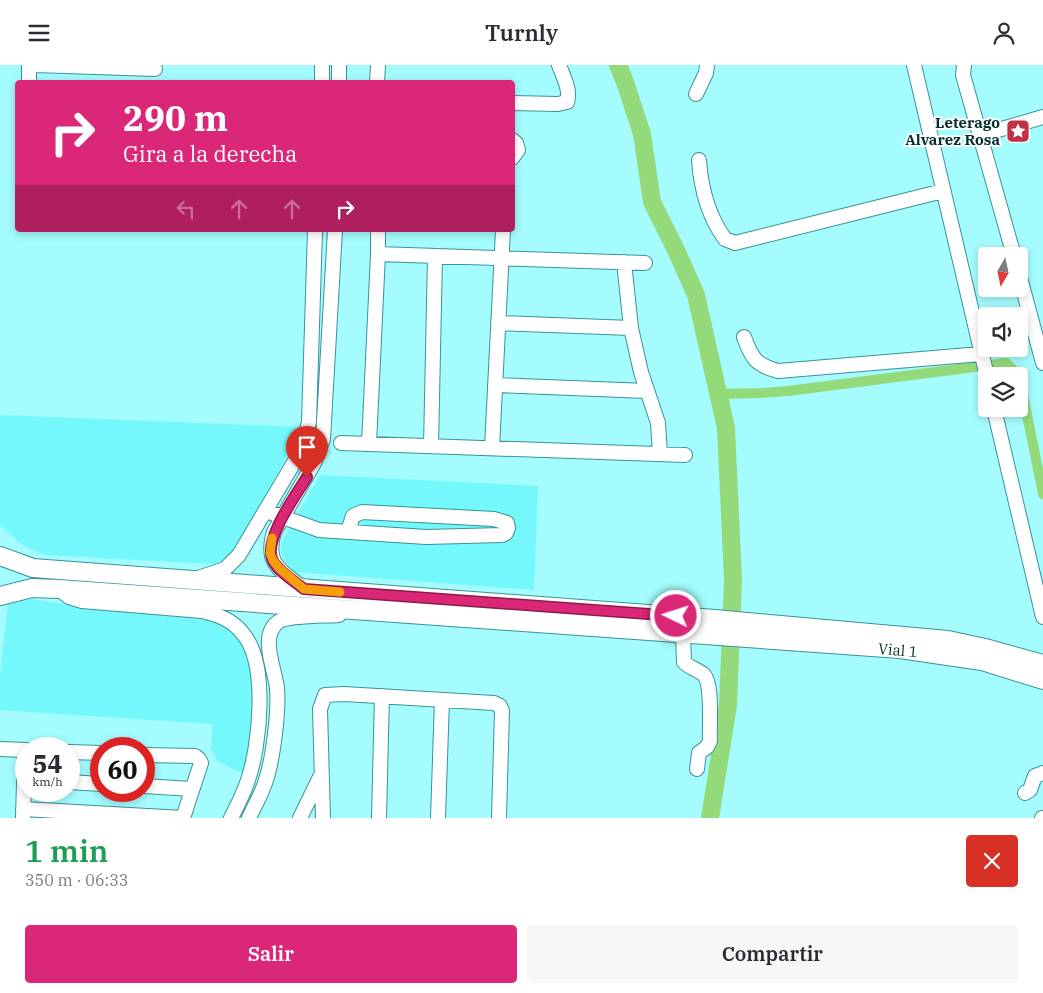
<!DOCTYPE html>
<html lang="es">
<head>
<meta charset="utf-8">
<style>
	body { margin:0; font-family:"IBM Plex Serif",serif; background:#f7f7f7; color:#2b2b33; height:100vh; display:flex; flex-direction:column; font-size:19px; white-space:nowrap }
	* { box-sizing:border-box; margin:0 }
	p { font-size:16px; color:#7c7c81 }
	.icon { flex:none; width:28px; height:28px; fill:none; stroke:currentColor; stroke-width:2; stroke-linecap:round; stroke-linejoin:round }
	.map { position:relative; height:753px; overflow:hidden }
	.side { display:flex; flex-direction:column; background:#fff; flex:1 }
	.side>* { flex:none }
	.hud { position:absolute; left:15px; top:15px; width:500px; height:152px; border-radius:5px; box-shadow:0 2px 8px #0003; background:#db2777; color:#fff; overflow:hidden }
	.needle { width:32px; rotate:189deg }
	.fabs { position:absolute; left:978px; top:182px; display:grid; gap:10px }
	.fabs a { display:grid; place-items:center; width:50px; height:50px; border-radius:5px; background:#fff; box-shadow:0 2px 8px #0003; font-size:25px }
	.speed { position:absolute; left:15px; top:672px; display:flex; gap:10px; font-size:25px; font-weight:700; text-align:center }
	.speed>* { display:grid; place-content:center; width:65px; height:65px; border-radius:50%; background:#fff; box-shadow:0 2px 8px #0003; line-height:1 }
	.speed small { font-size:12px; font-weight:400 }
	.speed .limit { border:8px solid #d22; background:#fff; color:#111 }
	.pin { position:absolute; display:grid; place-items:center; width:42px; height:42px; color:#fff; margin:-51px -21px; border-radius:50% 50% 50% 0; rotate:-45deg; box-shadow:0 0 5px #0007 }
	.pin .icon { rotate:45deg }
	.me { position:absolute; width:55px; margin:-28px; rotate:274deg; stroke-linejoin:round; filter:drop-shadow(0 0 4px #0008) }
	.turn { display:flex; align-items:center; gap:18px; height:105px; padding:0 25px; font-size:22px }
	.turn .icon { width:65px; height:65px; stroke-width:2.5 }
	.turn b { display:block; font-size:35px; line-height:42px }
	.lanes { display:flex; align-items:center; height:48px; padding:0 25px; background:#0003; justify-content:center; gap:25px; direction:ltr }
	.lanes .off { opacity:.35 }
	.round { display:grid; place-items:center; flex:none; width:52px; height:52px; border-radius:5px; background:#f7f7f7 }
	.overview { display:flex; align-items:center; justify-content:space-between; height:85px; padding:0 25px }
	h1 { font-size:30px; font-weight:600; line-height:38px; color:#1e9e55 }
	.action { display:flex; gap:10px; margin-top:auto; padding:10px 25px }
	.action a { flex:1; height:58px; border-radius:5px; background:#db2777; color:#fff; font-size:20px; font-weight:600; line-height:58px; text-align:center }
	.action a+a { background:#f7f7f7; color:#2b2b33 }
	header { display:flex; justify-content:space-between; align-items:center; height:65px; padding:0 25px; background:#fff; font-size:22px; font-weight:600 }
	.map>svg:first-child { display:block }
</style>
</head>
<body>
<header><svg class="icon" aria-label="menu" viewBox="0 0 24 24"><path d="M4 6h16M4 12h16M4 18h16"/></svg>Turnly<svg class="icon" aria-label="person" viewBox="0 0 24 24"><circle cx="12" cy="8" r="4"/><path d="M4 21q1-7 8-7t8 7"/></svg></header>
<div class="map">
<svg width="1043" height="753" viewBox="0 0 1043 753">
	<rect width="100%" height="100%" fill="#a4fcfe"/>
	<path fill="#75f8fb" d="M 0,350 L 302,362 L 235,489 L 223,498 L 211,499 L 44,490 L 21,479 L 0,460 Z
		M 320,410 L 538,421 L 534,525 L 294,507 L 283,493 L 281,479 Z
		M 32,534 L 69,540 L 214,556 L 230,564 L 244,582 L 252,610 L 257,638 L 247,707 L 238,707 L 217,696 L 211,684 L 213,659 L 0,645 L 0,610 L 8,539 Z"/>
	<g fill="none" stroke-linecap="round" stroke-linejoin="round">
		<path stroke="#94da7a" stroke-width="10" d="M 718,329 L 762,328 L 788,326 L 1006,298 L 1019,310 L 1043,429"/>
		<path stroke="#94da7a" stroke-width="18" d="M 618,0 L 625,17 L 642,69 L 652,137 L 676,185 L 696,230 L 726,363 L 733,515 L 728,640 L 710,753"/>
		<g stroke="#399395" stroke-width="16">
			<path id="minor" d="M 34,0 L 155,4
				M 914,0 L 987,311
				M 964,0 L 963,10 L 1014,191
				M 29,18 L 29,0
				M 322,18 L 322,0
				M 339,18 L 339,0
				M 377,18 L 378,0
				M 696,29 L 706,8 L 707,0
				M 512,38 L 558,39 L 567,37 C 571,25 563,11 559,0
				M 981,70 L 1043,52
				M 512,75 L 516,78 L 518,85 L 512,93
				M 699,95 C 701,123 708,151 725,174 L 735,178 L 943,126
				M 378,189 L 645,198
				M 624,197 L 631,263 L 641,307 L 658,358 L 660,389
				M 1019,209 L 1043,298
				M 498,258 L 631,263
				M 744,272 C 752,294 756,300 778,306 L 981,289
				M 495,320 L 647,326
				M 994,344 L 1043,552
				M 341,378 L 685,390
				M 369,379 L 378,189 L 378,165
				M 431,381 L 435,191
				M 492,383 L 503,165
				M 266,446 L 319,465 L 426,472 L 502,470 L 506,468 L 508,463 L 507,458 L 494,454 L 362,447 L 353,451 L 348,466
				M 198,513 L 225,504 L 239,490 L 302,384 L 309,357 L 315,165
				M 59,524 L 69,532 L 82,536 L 202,546 C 219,550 233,555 244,570 C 268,600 260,680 248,715 C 244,728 237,741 231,753
				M 304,524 C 282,506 264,500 274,467 L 314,398 L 323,374 L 335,165
				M 683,569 L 684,597 C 689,603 698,604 704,610 C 713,620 709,661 710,676 L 707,682 L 699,688 L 697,704
				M 0,684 L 26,685
				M 69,687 L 101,688
				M 144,690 L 195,691 L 199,694 L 201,698 L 183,753
				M 69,717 L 101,719
				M 144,721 L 192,724
				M 1025,728 L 1030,725 L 1035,711 L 1043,708
				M 23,744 L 183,753
				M 23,752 L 25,685
				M 249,753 C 254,742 261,730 265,718 C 273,696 279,646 277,623 C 275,604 259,571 278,557 C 287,550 326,551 339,550
				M 300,753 L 320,712
				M 323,753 L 320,644 L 325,630 L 344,629 L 494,638 L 500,641 L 502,646 L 499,753
				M 379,753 L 382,631
				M 438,753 L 442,635
				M 1042,753 L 1043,753"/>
		</g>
		<g stroke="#399395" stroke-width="20">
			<path id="major" d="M 0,491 L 33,503 L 715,554 L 948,575 L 985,583 L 1043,599
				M 0,531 L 32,523 L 59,524 L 900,584 L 982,596 L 1043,615"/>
		</g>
		<use href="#minor" stroke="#fff" stroke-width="14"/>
		<use href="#major" stroke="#fff" stroke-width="18"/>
	</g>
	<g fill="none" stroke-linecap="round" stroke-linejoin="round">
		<g stroke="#8e194d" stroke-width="12">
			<path id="route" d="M 307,412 C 296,430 262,476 273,496 C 279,507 294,516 304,524 L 676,551"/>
		</g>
		<use href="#route" stroke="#db2777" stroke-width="9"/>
		<path stroke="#f59e0b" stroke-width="9" d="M 272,473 L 270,488 L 273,495 L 279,503 L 304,524 L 340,527"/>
	</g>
	<defs>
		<g id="sight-square" transform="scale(1.25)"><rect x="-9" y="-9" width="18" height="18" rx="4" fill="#c03046" stroke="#fff"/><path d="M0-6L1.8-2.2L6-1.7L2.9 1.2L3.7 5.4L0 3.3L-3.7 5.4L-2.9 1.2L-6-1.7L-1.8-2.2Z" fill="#fff"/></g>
	</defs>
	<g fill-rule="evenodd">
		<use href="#sight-square" x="1018" y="66"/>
	</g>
	<g text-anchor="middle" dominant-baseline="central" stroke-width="4" stroke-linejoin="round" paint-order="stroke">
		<g font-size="15" font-weight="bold" fill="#082f30" stroke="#fff" text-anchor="end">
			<text x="1000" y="57">Leterago<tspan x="1000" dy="17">Alvarez Rosa</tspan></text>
		</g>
		<g font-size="15" fill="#082f30" stroke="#fff">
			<text transform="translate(898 585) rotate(5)">Vial 1</text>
		</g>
	</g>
</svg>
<div class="fabs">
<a><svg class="needle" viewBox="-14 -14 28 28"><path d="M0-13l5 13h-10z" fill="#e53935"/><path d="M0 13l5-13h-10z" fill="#7c7c81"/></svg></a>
<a><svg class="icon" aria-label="sound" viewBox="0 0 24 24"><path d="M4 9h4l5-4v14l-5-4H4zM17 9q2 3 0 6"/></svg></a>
<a><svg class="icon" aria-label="layers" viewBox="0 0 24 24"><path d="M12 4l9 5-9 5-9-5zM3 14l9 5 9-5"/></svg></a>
</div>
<div class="speed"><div>54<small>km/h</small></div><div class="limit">60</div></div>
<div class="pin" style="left:307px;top:412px;background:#d93025"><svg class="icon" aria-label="arrive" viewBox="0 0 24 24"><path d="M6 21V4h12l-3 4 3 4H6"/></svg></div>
<svg class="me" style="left:676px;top:551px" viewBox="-20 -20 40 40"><circle r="17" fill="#db2777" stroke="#fff" stroke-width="3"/><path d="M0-11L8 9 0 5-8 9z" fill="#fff"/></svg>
<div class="hud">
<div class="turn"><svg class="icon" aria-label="right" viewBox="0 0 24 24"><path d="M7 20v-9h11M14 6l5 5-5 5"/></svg><div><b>290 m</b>Gira a la derecha</div></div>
<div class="lanes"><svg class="icon off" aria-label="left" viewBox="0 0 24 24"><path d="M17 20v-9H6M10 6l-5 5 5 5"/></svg><svg class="icon off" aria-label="ahead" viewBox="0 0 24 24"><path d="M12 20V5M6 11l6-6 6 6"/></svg><svg class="icon off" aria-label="ahead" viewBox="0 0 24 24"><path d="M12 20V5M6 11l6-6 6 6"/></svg><svg class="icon" aria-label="right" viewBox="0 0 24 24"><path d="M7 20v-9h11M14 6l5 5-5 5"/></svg></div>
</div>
</div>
<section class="side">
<div class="overview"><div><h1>1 min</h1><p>350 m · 06:33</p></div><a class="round" style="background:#d93025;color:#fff"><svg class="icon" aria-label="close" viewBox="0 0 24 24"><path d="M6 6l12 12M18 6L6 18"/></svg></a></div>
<div class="action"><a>Salir</a><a>Compartir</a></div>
</section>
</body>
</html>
